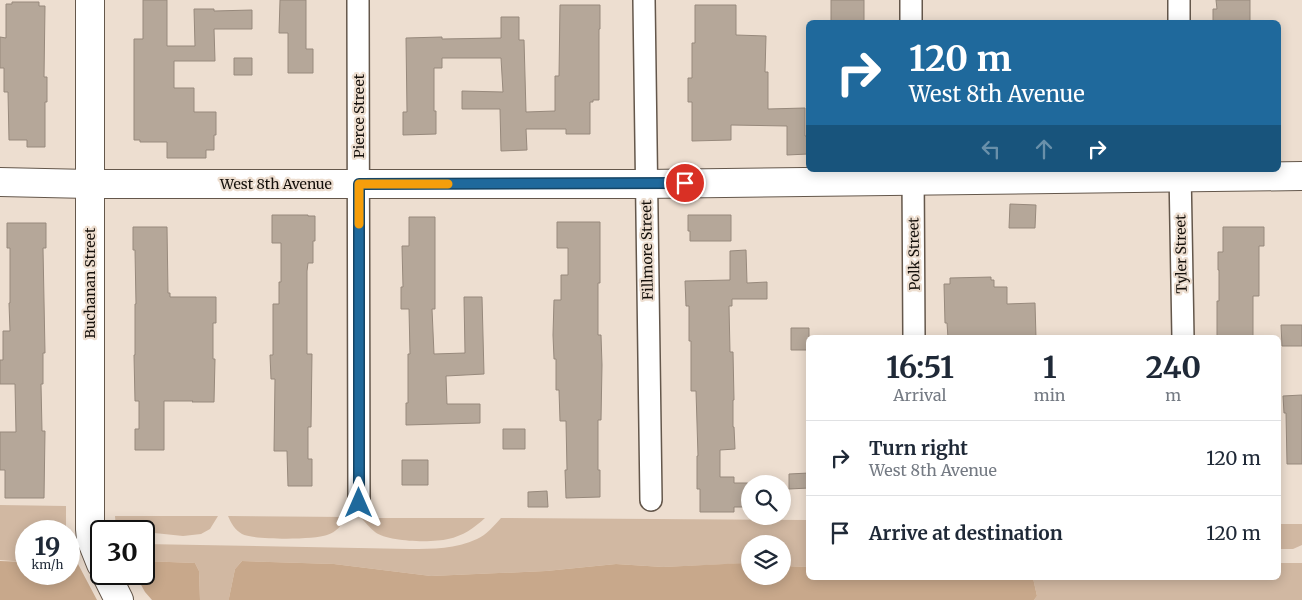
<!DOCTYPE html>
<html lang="en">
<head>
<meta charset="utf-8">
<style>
	body { margin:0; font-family:Merriweather,serif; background:#f6f6f7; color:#1f2937; height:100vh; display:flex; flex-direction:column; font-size:19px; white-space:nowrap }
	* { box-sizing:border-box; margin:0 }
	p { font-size:16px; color:#747a83 }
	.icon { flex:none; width:28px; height:28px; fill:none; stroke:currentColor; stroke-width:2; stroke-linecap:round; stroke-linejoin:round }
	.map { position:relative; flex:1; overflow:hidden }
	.sheet { position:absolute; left:806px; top:335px; width:475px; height:245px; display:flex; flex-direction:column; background:#fff; border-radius:8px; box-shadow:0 2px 12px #0003 }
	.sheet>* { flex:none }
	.hud { position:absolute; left:806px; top:20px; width:475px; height:152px; border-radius:8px; box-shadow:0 2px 12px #0003; background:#1f699c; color:#fff; overflow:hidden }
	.tools { position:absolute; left:741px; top:475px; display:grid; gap:10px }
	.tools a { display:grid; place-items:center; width:50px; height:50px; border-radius:50%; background:#fff; box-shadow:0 2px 12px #0003; font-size:25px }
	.speed { position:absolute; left:15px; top:520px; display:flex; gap:10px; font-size:25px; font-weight:700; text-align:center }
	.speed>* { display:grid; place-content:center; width:65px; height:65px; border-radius:50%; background:#fff; box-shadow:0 2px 12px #0003; line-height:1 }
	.speed small { font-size:12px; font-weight:400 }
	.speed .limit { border:2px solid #111; border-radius:8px; background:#fff; color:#111 }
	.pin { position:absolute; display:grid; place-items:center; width:42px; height:42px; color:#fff; margin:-21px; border:2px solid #fff; border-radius:50%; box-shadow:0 1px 5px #0007 }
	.me { position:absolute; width:55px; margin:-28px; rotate:0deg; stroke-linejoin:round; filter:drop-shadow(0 0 4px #0008) }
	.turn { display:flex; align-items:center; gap:18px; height:105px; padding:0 20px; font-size:22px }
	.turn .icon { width:65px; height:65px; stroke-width:2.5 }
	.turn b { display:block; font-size:35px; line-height:42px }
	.lanes { display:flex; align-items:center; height:48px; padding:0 20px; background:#0003; justify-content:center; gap:25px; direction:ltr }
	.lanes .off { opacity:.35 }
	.eta { display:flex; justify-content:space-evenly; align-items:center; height:85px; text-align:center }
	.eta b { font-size:30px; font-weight:700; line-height:35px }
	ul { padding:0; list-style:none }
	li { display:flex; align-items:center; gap:15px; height:75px; padding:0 20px; border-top:1px solid #e0e1e3 }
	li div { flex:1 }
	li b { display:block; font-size:19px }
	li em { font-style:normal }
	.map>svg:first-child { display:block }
</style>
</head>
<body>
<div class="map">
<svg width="1302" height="600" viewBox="0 0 1302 600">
	<rect width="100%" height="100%" fill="#edded0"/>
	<path fill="#d1b8a2" d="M 0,505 L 66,506 L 66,531 L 26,531 L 26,562 L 0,560 Z
		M 115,516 L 218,516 L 210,529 L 201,534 L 183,536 L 116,529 Z
		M 228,516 L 346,517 C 342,526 336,532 327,535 C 314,540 253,540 242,534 C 235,530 231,523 228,516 Z
		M 361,518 L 485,518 C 474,528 463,536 448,539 C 432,543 388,542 375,532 C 370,528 365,522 361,518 Z
		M 501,518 L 809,520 L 809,567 L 783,566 L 782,544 L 750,544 L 750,563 L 663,567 L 616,564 L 546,571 L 431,576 L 334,564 L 242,561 L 235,569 L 229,598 L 229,600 L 200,600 L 199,571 L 195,563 L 144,561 L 144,544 L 410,549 C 433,549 456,549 477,539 C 486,535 494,526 501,518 Z
		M 1279,524 L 1302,524 L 1302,545 L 1293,549 L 1279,549 Z
		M 1279,563 L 1302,563 L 1302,600 L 1034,600 L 1037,596 L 1033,578 L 1279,578 Z"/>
	<path fill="#c8a88b" d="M 0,561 L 26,562 L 26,574 L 69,574 L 69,563 L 78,564 L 97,600 L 0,600 Z
		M 144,561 L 195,563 L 199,571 L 200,600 L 152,600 L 145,592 L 135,574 L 144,574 Z
		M 242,561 L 334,564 L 431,576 L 546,571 L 616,564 L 663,567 L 745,563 L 750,563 L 750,576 L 782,576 L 783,566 L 809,567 L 809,578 L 886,578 L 908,579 L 915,578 L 1033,578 L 1037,596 L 1034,600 L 229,600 L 229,598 L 235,569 Z"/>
	<path fill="#b5a799" stroke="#97897c" d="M 143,0 L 167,0 L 167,46 L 195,46 L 194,9 L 214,9 L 214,11 L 252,10 L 252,29 L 214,29 L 215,61 L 174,61 L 174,88 L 194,88 L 194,112 L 216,112 L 216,135 L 214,135 L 214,150 L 206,150 L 206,158 L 167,158 L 167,142 L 140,142 L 140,140 L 134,140 L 134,39 L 143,39 Z
		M 280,0 L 306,0 L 306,49 L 313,49 L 313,73 L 288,73 L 288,33 L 279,33 Z
		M 831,0 L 864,0 L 864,22 L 831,22 Z
		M 1216,0 L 1250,0 L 1250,22 L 1213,22 L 1213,9 L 1217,9 Z
		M 12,2 L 39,2 L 39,6 L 45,6 L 44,77 L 47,77 L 47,102 L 45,102 L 45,147 L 27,147 L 27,140 L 9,140 L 8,92 L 4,92 L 4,68 L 0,68 L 0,37 L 6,38 L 6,4 L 12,4 Z
		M 560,5 L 600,5 L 600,29 L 599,29 L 599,100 L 593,100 L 593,102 L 590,102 L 590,134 L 566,134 L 566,129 L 526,129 L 527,150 L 501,151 L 500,109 L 462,109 L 462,91 L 503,92 L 501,58 L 442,58 L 442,68 L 434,68 L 434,111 L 436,111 L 436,134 L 403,135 L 403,112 L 407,112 L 406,38 L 442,37 L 442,39 L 501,38 L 501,17 L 519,17 L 519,40 L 524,40 L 526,112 L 555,111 L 555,76 L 559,76 Z
		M 695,5 L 736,5 L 736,35 L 766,36 L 765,72 L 768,72 L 768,109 L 805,108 L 805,136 L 808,136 L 808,154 L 787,155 L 787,126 L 731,125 L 731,140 L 692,141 L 692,102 L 688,102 L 688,78 L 692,78 L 692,43 L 695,43 Z
		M 234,58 L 252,58 L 252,75 L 234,75 Z
		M 1010,204 L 1036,205 L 1035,228 L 1009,228 Z
		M 272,215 L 308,215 L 308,216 L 315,216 L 315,241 L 313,241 L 313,263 L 308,263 L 307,271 L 307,354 L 312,354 L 311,427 L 308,427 L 308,459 L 312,459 L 312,486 L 288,486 L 287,451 L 274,451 L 275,379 L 271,379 L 270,355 L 273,355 L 273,304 L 279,304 L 279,282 L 281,282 L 281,243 L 272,243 Z
		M 688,215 L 731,215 L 731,241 L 690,241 L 690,231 L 688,231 Z
		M 409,217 L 435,217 L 435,309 L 432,309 L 434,354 L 465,353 L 464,297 L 482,297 L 484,374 L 446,376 L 447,404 L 480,404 L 480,423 L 406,425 L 406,403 L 408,403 L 408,354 L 410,354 L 409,309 L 401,309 L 401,287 L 403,287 L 402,246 L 409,246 Z
		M 557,222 L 600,222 L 600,283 L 598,283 L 598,335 L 601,335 L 602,365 L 601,420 L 598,420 L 598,470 L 600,470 L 600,497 L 566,498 L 565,470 L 567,470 L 566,421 L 560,421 L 559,390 L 556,390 L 556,359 L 554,359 L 553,335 L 554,300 L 561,300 L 561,275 L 568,275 L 568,248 L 557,248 Z
		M 7,223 L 46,223 L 46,248 L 43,248 L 45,353 L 43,353 L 43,384 L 41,384 L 42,431 L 45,431 L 44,498 L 5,498 L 5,470 L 0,470 L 0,432 L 16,432 L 15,384 L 0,384 L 0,360 L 3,360 L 3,331 L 10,331 L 9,303 L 10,303 L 10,248 L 7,248 Z
		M 133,227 L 167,227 L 168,293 L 170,293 L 170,297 L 216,297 L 216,323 L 213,323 L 213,359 L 215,359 L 214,402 L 192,402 L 193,401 L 164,401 L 164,450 L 135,450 L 135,429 L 139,429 L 139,401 L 135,401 L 134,355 L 135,355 L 135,304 L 136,304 L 135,250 L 133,250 Z
		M 1223,227 L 1264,227 L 1264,246 L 1259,246 L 1259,296 L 1253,296 L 1253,338 L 1217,338 L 1217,301 L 1219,301 L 1219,270 L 1218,270 L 1218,252 L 1223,252 Z
		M 746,250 L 747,283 L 767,282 L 767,299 L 732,299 L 732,306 L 729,306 L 730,352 L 733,352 L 734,400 L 733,400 L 733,427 L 734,427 L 735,449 L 720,450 L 720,477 L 734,477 L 734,483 L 750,483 L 750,507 L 734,507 L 734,512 L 700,512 L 700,489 L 697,489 L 697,456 L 698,456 L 696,391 L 691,391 L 691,341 L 689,341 L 689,306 L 686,306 L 685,281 L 730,280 L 730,251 Z
		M 991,277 L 991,280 L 994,280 L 994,287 L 1007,287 L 1007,304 L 1035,303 L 1036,338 L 948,338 L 947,323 L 945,323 L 944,284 L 950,284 L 950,278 Z
		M 1281,325 L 1302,325 L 1302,346 L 1282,346 Z
		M 791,328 L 809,328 L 809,350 L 791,350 Z
		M 1302,395 L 1302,464 L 1287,464 L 1286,413 L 1284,413 L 1283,396 Z
		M 503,429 L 525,429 L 525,449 L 503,449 Z
		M 402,460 L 428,460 L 428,485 L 402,485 Z
		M 809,473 L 809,488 L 789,489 L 789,474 Z
		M 547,491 L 548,507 L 528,507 L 528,492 Z"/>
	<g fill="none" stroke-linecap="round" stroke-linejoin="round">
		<g stroke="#64574b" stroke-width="24">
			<path id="street" d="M 358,0 L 359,503
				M 644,0 L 651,500
				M 911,0 L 911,22
				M 1179,0 L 1179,22
				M 913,170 L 914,338
				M 1180,170 L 1183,338"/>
		</g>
		<g stroke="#64574b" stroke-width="30">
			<path id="secondary" d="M 90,0 L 90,529 L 91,539 L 101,564
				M 0,182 L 89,184 L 646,184 L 1302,176
				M 106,574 L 119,600"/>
		</g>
		<use href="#street" stroke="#fff" stroke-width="21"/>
		<use href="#secondary" stroke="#fff" stroke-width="28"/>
	</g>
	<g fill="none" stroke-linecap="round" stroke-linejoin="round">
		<g stroke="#144465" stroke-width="12">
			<path id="route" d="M 359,503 L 359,184 L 685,183"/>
		</g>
		<use href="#route" stroke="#1f699c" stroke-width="9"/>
		<path stroke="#f59e0b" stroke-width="9" d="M 359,224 L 359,184 L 448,184"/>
	</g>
	<g text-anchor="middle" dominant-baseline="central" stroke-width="4.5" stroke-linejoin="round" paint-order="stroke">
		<g font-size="14" fill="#140f0a" stroke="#edded0">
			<text transform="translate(359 116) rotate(-90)">Pierce Street</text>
			<text x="276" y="184">West 8th Avenue</text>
			<text transform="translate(647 250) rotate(-91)">Fillmore Street</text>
			<text transform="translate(914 254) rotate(-91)">Polk Street</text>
			<text transform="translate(1181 254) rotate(-91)">Tyler Street</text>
			<text transform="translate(90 283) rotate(-90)">Buchanan Street</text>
		</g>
	</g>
</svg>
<div class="tools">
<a><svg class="icon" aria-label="search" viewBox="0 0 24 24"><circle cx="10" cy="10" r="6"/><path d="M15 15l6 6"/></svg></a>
<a><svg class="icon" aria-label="layers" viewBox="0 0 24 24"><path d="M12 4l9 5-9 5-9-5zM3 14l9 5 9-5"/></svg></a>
</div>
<div class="speed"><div>19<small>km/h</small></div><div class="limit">30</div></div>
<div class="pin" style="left:685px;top:183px;background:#d93025"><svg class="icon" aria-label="arrive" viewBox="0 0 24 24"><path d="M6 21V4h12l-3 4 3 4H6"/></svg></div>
<svg class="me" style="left:359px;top:503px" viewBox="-20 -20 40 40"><path d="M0-17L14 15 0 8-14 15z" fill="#1f699c" stroke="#fff" stroke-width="4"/></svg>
<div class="hud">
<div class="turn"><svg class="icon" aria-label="right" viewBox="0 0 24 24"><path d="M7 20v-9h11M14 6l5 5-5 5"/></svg><div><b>120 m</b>West 8th Avenue</div></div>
<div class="lanes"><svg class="icon off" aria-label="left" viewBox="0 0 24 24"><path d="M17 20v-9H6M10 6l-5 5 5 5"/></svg><svg class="icon off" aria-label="ahead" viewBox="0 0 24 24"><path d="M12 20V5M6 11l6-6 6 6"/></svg><svg class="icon" aria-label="right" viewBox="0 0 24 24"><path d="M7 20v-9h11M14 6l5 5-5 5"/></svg></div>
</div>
<section class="sheet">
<div class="eta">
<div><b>16:51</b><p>Arrival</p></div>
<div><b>1</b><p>min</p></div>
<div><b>240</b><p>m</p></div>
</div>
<ul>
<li><svg class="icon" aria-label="right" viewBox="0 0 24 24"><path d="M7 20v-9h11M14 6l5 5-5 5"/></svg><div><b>Turn right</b><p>West 8th Avenue</p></div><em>120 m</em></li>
<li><svg class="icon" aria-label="arrive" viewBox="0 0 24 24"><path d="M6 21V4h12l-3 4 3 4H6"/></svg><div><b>Arrive at destination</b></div><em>120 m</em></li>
</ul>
</section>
</div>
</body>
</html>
